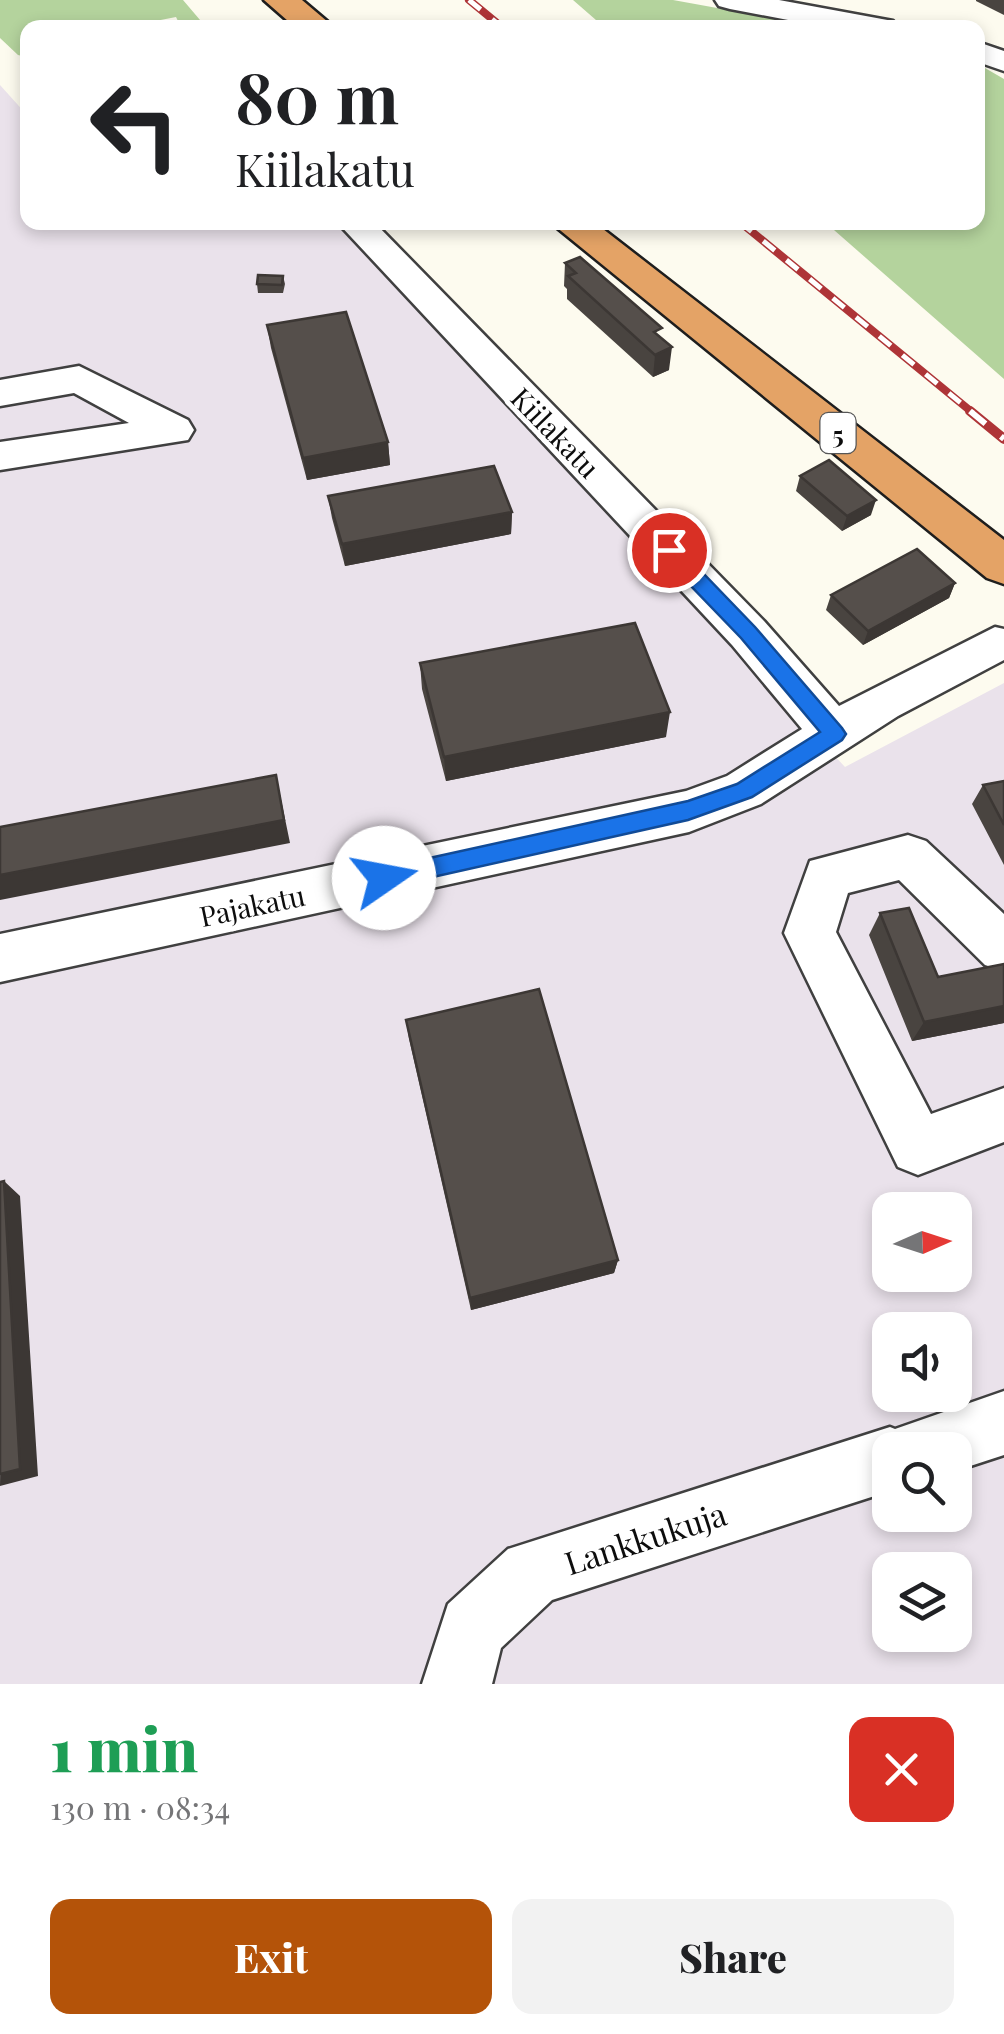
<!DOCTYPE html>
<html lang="en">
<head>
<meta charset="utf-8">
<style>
	body { margin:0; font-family:"Playfair Display",serif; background:#f2f2f2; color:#202124; height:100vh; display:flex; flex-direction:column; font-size:38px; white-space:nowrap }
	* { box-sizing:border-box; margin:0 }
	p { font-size:32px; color:#757577 }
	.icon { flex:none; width:55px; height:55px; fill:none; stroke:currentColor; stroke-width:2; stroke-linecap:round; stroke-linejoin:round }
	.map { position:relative; height:1684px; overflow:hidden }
	.details { display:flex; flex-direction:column; background:#fff; flex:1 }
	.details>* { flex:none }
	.banner { position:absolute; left:20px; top:20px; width:965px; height:210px; border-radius:20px; box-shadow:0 5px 15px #0003; background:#fff; color:#202124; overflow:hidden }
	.needle { width:65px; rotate:87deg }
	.buttons { position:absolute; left:872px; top:1192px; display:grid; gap:20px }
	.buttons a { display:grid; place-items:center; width:100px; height:100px; border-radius:20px; background:#fff; box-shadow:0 5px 15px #0003; font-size:50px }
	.pin { position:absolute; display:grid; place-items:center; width:85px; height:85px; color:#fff; margin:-42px; border:5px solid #fff; border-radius:50%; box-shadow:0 2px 10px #0007 }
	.me { position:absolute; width:110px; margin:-55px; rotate:78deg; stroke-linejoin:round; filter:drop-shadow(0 0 8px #0008) }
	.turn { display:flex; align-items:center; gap:35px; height:210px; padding:0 50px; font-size:45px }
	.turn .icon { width:130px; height:130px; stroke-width:2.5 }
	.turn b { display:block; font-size:70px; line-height:85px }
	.round { display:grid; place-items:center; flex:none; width:105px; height:105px; border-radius:20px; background:#f2f2f2 }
	.overview { display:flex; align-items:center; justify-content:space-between; height:170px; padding:0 50px }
	h1 { font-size:60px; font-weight:800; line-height:75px; color:#1e9e55 }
	.cta { display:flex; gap:20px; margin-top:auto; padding:20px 50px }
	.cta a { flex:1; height:115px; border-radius:20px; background:#b45309; color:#fff; font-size:40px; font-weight:800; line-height:115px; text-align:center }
	.cta a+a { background:#f2f2f2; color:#202124 }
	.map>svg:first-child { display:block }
</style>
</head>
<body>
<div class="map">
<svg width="1004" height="1684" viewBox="0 0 1004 1684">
	<rect width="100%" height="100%" fill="#fdfbef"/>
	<path fill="#eae2eb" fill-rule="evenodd" d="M 0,85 L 27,115 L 28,222 L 336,223 L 845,767 L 1004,683 L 1004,1684 L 0,1684 ZM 890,1210 L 955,1210 L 955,1275 L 890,1275 ZM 890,1330 L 955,1330 L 955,1395 L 890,1395 ZM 890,1450 L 955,1450 L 955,1515 L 890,1515 ZM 890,1570 L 955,1570 L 955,1635 L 890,1635 Z"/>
	<path fill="#b4d39d" d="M 0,0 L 183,0 L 206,27 L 181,27 L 176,17 L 125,27 L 28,28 L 27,57 L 18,55 L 0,38 Z
		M 573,0 L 673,0 L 823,27 L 604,27 Z
		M 978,64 L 1004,79 L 1004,379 L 826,223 L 978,222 Z"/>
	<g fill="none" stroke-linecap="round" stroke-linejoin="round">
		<g stroke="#404040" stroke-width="5">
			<path id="minor" d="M 715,0 L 779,0 L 882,19 L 893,21 L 897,28 L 830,28 L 730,9 L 719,6 Z
				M 978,42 L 1004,51 L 1004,71 L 978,62 Z
				M 337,222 L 374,222 L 764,621 L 839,706 L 995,627 L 1004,629 L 1004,660 L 898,716 L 761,804 L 689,832 L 0,982 L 0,934 L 686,791 L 727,776 L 802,729 L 732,645 Z
				M 79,366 L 188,420 L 194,430 L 188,440 L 0,470 L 0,442 L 129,423 L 74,393 L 0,406 L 0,380 Z
				M 908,835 L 926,841 L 1004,914 L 1004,971 L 985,965 L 899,880 L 848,893 L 836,932 L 931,1114 L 1004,1088 L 1004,1142 L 918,1175 L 898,1167 L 784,933 L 810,861 Z
				M 1004,1391 L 1004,1455 L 955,1471 L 955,1450 L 890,1450 L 890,1491 L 552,1600 L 501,1648 L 492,1684 L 422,1684 L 448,1604 L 508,1549 L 890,1427 L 895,1429 Z"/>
		</g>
		<g stroke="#1e1e1e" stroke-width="5">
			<path id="highway" d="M 264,0 L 302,0 L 335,28 L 296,28 Z
				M 550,222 L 594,222 L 1004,540 L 1004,584 L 987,578 Z"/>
		</g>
		<use href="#minor" fill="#fff" fill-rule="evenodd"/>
		<use href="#highway" fill="#e4a366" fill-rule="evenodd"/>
		<g stroke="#ae3437" stroke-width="8">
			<path id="rail-far1" d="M 469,0 L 503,28
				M 740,222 L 973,413"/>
		</g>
		<g stroke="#ae3437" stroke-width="10">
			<path id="rail" d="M 970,411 L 1004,439"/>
		</g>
		<use href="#rail-far1" stroke="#fff" stroke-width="5" stroke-dasharray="15" stroke-linecap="butt"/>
		<use href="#rail" stroke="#fff" stroke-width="6" stroke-dasharray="20" stroke-linecap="butt"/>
	</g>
	<path fill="#494440" d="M 976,0 L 1004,0 L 1004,15 L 976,1 Z
		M 565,263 L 661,338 L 669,370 L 653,377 L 567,299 L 567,289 L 564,286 Z
		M 283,276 L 285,284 L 283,293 L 258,293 L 257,284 Z
		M 267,325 L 388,442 L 390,465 L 307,480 L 271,348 Z
		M 800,476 L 871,515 L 842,531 L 796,491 Z
		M 328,496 L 512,512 L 511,534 L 345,566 L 332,518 Z
		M 955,583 L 949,598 L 863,645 L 826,610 L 831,595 Z
		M 420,663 L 666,737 L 446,781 L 422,689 Z
		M 1004,781 L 1004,865 L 972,804 L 983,785 Z
		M 880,913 L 938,977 L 1004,964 L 1004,1023 L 912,1041 L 869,935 Z
		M 406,1020 L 618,1260 L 614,1273 L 471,1310 L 409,1039 Z"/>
	<path fill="#3c3734" d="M 672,347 L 669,370 L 653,377 L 655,355 Z
		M 388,442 L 390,465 L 307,480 L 303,458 Z
		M 876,500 L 871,515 L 842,531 L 847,516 Z
		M 512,512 L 511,534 L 345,566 L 342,544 Z
		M 955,583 L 949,598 L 863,645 L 868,631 Z
		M 670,712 L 666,737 L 446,781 L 444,757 Z
		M 276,775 L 290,843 L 0,900 L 0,875 Z
		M 1004,1006 L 1004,1023 L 912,1041 L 924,1022 Z
		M 4,1181 L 20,1196 L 38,1476 L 0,1486 Z
		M 618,1260 L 614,1273 L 471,1310 L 470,1298 Z"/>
	<path fill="#554f4b" stroke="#3c3734" stroke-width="2.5" d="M 580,257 L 662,328 L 654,332 L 672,347 L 655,355 L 568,276 L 576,273 L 565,263 Z
		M 258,275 L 283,276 L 282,285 L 257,284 Z
		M 346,312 L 388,442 L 303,458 L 267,325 Z
		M 829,460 L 876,500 L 847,516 L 800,476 Z
		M 494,466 L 512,512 L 342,544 L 328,496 Z
		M 917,549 L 955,583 L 868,631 L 831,595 Z
		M 635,623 L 670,712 L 444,757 L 420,663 Z
		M 276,775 L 284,820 L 0,875 L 0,827 Z
		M 1004,781 L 1004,825 L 983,785 Z
		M 909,908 L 938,977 L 1004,964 L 1004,1006 L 924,1022 L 880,913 Z
		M 539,989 L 618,1260 L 470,1298 L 406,1020 Z
		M 4,1181 L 20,1469 L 0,1474 L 0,1182 Z"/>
	<path fill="#1a73e8" stroke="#114b97" stroke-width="2.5" d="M 669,543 L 676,545 L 755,627 L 842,728 L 846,734 L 842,740 L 752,797 L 688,820 L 384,888 L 376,885 L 373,878 L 376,871 L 384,868 L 688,801 L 737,784 L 820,732 L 741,638 L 662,556 L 659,550 Z"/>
	<g text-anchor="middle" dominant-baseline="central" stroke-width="10" stroke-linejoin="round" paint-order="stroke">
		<rect fill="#fff" stroke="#565656" stroke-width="2.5" x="820.5" y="413" width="35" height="40" rx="8"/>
		<g font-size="25" font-weight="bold" fill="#0d0d0d">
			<text x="838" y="433">5</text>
		</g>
		<g font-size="28" fill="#0d0d0d" stroke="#fff">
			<text transform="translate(556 432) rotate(46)">Kiilakatu</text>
			<text transform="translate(252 905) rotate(-12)">Pajakatu</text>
		</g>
		<g font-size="32" fill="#0d0d0d" stroke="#fff">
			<text transform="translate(645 1537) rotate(-18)">Lankkukuja</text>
		</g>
	</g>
</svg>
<div class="buttons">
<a><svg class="needle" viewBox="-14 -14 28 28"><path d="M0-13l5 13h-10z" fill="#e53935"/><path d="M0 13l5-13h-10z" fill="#757577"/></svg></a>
<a><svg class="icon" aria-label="sound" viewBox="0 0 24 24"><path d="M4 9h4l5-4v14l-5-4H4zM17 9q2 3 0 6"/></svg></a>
<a><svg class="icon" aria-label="search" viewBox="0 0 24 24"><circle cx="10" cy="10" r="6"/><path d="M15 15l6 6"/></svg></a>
<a><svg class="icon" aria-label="layers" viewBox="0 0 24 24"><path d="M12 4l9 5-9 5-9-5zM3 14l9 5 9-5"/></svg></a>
</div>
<div class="pin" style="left:669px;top:550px;background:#d93025"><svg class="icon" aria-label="arrive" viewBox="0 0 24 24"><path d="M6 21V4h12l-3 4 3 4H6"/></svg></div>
<svg class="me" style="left:384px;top:878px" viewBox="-20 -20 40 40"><circle r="19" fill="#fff"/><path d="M0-13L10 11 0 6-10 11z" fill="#1a73e8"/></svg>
<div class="banner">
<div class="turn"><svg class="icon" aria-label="left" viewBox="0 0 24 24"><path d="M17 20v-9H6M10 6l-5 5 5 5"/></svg><div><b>80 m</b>Kiilakatu</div></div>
</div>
</div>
<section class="details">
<div class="overview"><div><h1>1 min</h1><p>130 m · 08:34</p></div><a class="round" style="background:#d93025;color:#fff"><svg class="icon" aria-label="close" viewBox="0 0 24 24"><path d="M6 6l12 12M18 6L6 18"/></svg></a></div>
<div class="cta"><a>Exit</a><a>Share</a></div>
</section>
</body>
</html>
